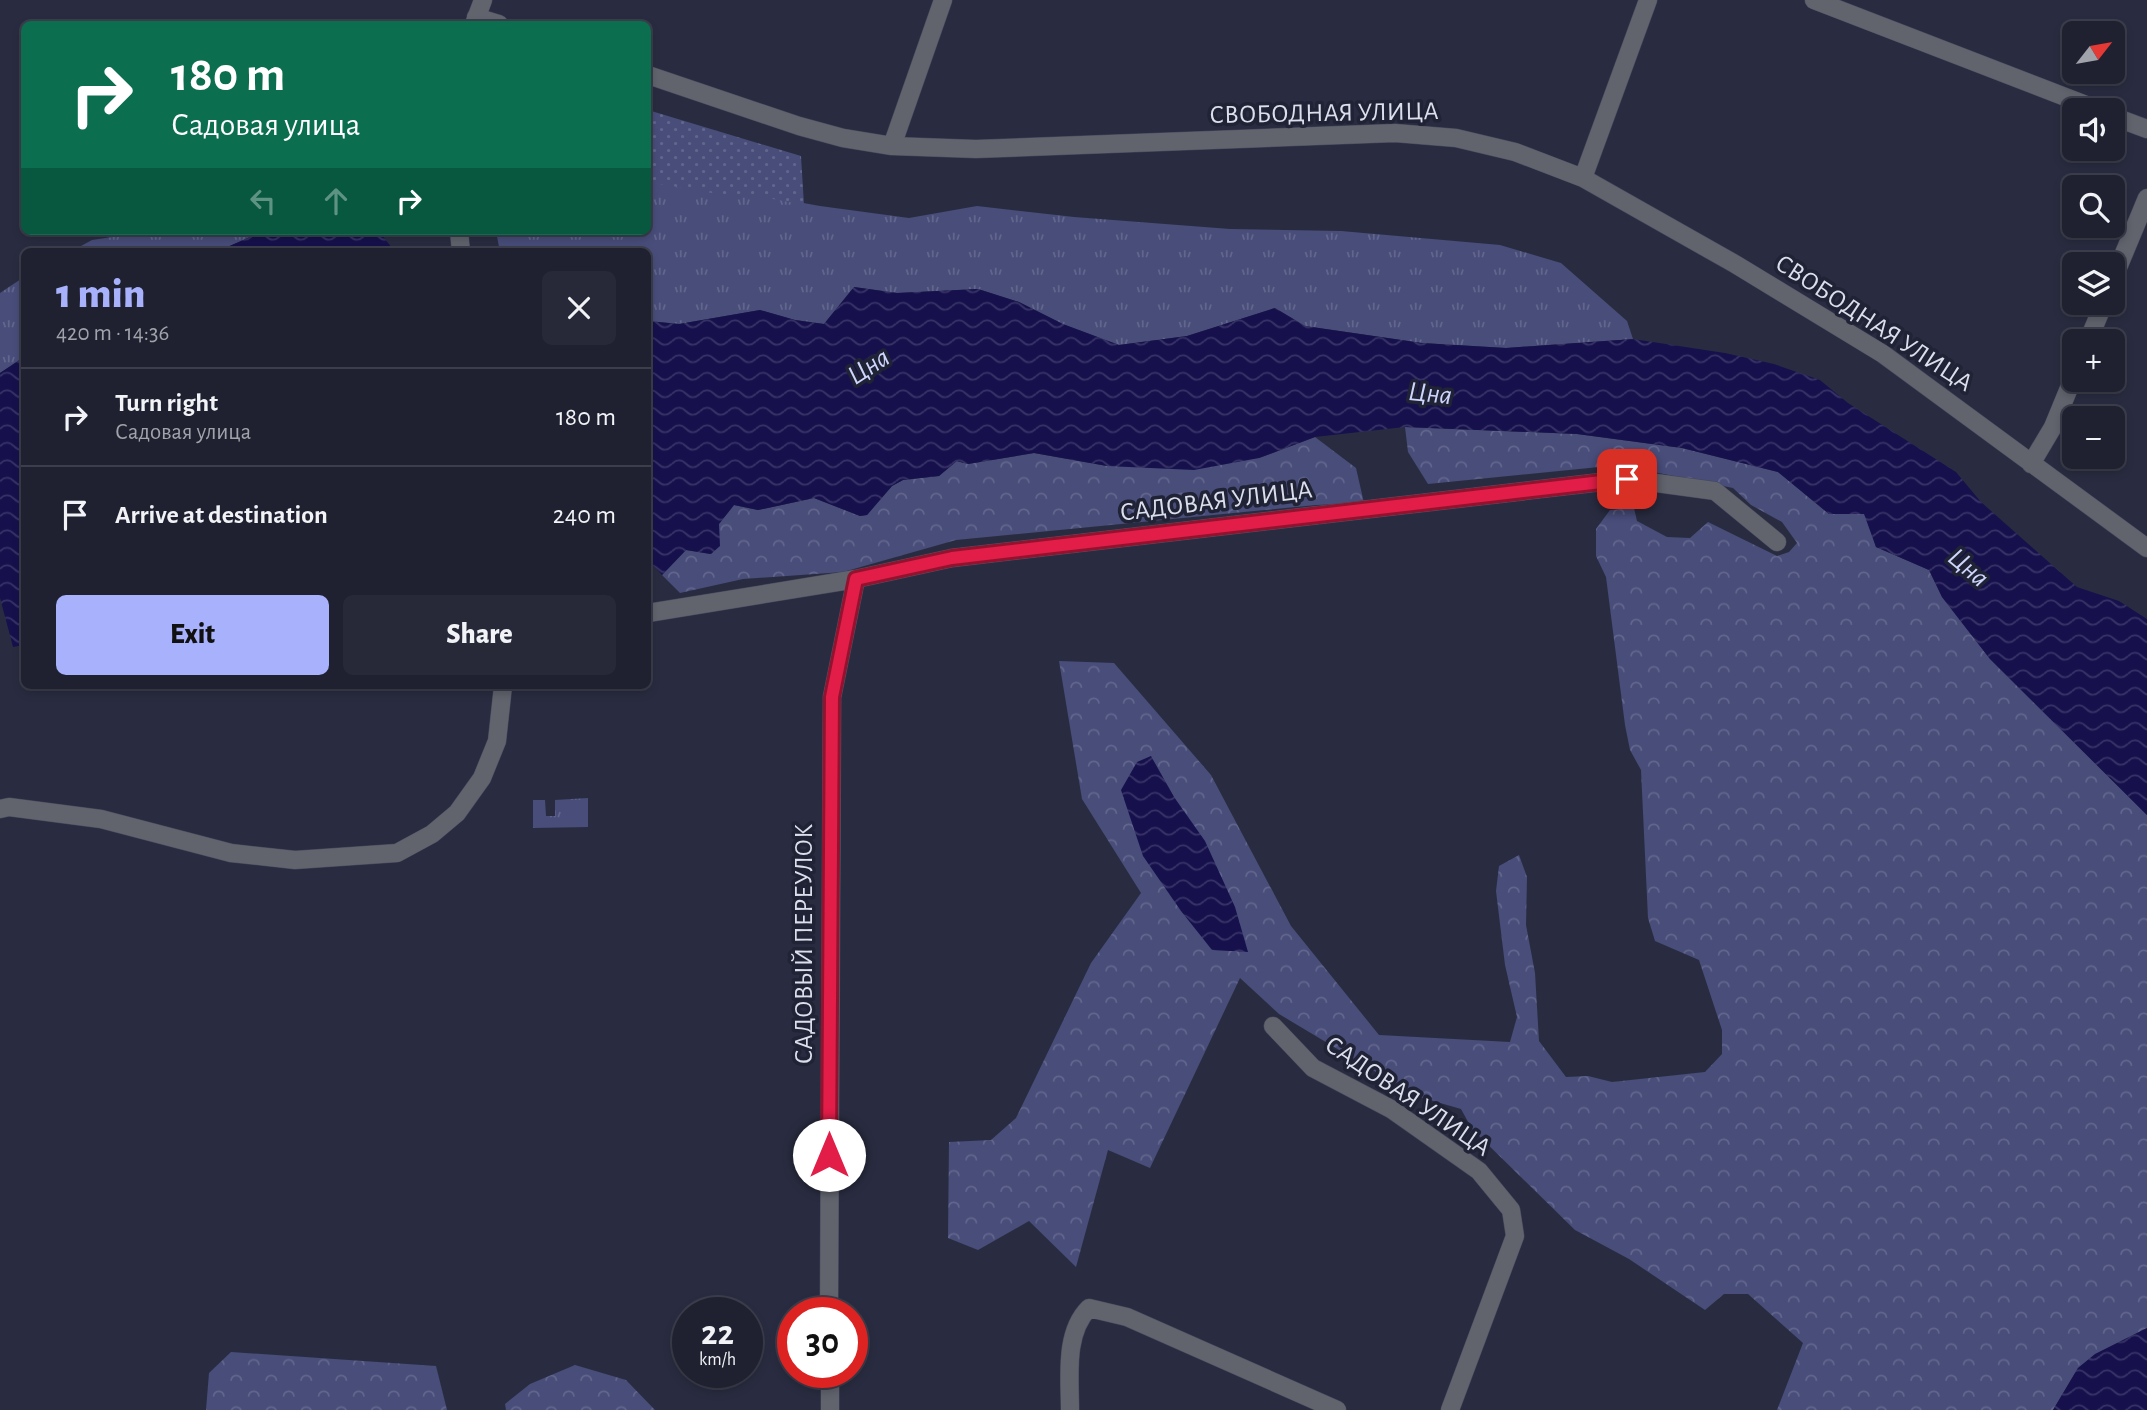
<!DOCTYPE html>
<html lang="en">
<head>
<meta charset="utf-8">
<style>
	body { margin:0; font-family:"Alegreya Sans",sans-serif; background:#272938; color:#f1f3f6; height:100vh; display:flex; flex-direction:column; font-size:26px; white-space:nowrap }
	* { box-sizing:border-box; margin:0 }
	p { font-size:23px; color:#a1a3ab }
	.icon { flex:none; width:38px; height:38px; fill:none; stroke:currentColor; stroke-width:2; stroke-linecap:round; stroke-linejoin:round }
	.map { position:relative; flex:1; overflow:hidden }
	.sheet { position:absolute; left:21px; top:248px; width:630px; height:441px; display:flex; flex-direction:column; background:#1f2130; border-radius:10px; box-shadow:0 4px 10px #0003,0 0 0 2px #3c3e4c }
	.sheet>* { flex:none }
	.top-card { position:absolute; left:21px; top:21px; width:630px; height:214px; border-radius:10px; box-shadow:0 4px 10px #0003,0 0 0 2px #3c3e4c; background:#0b6e4f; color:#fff; overflow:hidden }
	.needle { width:46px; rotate:59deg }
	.buttons { position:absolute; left:2062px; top:21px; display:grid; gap:14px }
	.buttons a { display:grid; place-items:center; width:63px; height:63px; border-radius:10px; background:#1f2130; box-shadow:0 4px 10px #0003,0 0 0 2px #3c3e4c; font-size:35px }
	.speed { position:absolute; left:672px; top:1297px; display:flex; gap:14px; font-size:35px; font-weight:700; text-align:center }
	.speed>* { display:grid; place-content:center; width:91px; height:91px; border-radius:50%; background:#1f2130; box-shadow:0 4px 10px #0003,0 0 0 2px #3c3e4c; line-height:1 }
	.speed small { font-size:18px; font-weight:400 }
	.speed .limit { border:10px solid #d22; background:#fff; color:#111 }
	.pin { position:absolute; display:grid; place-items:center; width:60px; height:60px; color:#fff; margin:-30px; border-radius:14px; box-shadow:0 4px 10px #0006 }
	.me { position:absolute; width:77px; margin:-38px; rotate:0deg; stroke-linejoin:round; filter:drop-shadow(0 0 5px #0008) }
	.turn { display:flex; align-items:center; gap:24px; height:147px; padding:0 35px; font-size:32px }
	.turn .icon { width:91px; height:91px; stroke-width:2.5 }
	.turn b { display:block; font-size:49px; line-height:60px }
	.lanes { display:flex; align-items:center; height:66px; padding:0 35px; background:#0003; justify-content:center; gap:35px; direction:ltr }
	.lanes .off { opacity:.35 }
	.round { display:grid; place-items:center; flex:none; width:74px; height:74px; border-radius:10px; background:#272938 }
	.headline { display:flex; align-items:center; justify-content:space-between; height:119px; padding:0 35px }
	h1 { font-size:42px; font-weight:800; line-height:52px; color:#a7b1fc }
	.action { display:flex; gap:14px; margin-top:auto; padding:14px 35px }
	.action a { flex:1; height:80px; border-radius:10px; background:#a7b1fc; color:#111; font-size:28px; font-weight:800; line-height:80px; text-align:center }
	.action a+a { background:#272938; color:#f1f3f6 }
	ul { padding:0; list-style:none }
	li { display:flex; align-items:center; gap:21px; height:98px; padding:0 35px; border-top:2px solid #3c3e4c }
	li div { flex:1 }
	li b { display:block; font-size:26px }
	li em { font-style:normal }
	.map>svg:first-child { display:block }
</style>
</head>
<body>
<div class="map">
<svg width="2147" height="1410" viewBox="0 0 2147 1410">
	<defs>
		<pattern id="grass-tufts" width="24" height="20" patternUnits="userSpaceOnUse" patternTransform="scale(1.75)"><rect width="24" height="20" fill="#484d7a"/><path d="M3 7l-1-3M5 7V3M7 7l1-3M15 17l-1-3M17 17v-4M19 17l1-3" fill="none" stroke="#62668d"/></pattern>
		<pattern id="forest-crowns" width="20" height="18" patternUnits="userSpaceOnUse" patternTransform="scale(1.75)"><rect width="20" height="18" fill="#484d7a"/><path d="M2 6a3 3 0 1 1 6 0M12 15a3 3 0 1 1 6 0" fill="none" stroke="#62668d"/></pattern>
		<pattern id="park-dots" width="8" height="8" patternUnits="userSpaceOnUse" patternTransform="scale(1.75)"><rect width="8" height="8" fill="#484d7a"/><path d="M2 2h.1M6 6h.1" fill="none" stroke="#62668d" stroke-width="1.8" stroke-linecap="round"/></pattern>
		<pattern id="water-waves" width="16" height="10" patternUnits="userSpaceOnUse" patternTransform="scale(1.75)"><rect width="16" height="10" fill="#16114c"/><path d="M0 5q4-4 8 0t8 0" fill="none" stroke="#373366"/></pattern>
	</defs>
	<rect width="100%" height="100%" fill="#292c40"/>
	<path fill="url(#grass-tufts)" d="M 648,175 L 820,206 L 909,218 L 977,206 L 1074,217 L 1230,229 L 1341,231 L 1500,245 L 1561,263 L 1627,321 L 1633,339 L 1506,348 L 1422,343 L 1305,326 L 1275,308 L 1187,336 L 1119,345 L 1062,324 L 1019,302 L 978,289 L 897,293 L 854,287 L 824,324 L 795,320 L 760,310 L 679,324 L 648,321 L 648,252 L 500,252 L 496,231 L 648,231 Z
		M 137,231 L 292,231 L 250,237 L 216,252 L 70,252 L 92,240 L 132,234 Z
		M 24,277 L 24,357 L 0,373 L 0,293 Z
		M 588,798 L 588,827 L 533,828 L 533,800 L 545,800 L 546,816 L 555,816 L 555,800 Z"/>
	<path fill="url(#forest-crowns)" fill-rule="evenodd" d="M 1405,427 L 1577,434 L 1682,448 L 1778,472 L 1829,514 L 1865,514 L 1876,547 L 1929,570 L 1942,597 L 1990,659 L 2147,815 L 2147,1328 L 2096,1354 L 2078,1368 L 2053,1410 L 1777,1410 L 1803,1343 L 1748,1294 L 1724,1294 L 1705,1310 L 1629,1259 L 1575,1230 L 1472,1129 L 1461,1109 L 1416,1096 L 1279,1014 L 1240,978 L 1150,1168 L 1108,1150 L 1076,1267 L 1029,1221 L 978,1250 L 948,1238 L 949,1142 L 991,1140 L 1016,1118 L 1091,963 L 1141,893 L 1082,799 L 1059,661 L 1114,663 L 1211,775 L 1291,926 L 1379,1035 L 1510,1042 L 1517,1017 L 1505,965 L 1496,891 L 1499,866 L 1519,855 L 1527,877 L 1526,925 L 1535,973 L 1539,1041 L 1566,1077 L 1588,1076 L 1612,1082 L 1705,1072 L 1722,1054 L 1722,1030 L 1699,960 L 1655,941 L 1648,918 L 1641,770 L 1630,750 L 1625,725 L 1606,577 L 1596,556 L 1596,529 L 1610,510 L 1634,508 L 1637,521 L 1667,537 L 1690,538 L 1708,522 L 1777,556 L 1789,552 L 1797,543 L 1782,522 L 1751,505 L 1733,488 L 1619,465 L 1428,484 L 1408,452 ZM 1150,756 L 1174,797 L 1181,911 Z
		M 1315,437 L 1356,468 L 1364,503 L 1316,505 L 956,540 L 843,572 L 743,579 L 680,593 L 662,575 L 686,550 L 710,554 L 719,524 L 734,505 L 758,510 L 814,498 L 860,516 L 867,515 L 892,486 L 903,480 L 939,476 L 956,461 L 968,464 L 1034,453 L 1107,466 L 1259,458 Z
		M 231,1352 L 436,1366 L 447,1410 L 206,1410 L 209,1373 Z
		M 575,1365 L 626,1380 L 655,1410 L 506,1410 L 505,1404 L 530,1384 Z"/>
	<path fill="url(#park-dots)" d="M 648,110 L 801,156 L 804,205 L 768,198 L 718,194 L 648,182 Z"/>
	<path fill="url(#water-waves)" d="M 292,231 L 379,231 L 395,252 L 216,252 L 250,237 Z
		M 854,287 L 897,293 L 978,289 L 1019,302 L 1063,324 L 1119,345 L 1187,336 L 1275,308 L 1305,326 L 1422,343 L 1506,348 L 1633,339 L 1725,353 L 1774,364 L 1820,380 L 1848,403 L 1956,472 L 1981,502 L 2077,587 L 2119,601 L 2147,619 L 2147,815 L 1990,659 L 1942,597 L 1929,570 L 1876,547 L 1864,514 L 1829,514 L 1778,472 L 1682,448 L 1577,434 L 1405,427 L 1315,437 L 1259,458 L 1194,470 L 1107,466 L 1034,453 L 968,464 L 957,461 L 939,476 L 903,480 L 892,486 L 867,515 L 860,516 L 814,498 L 758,510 L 734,505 L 719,524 L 720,546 L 711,554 L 686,550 L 662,575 L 648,560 L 648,321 L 679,324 L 760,310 L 795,320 L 824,324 Z
		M 24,357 L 24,645 L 13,647 L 0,598 L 0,373 Z
		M 1151,756 L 1174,797 L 1205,841 L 1235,907 L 1248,952 L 1212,950 L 1181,911 L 1143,856 L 1121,790 L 1137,762 Z
		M 2147,1328 L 2147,1410 L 2053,1410 L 2078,1368 L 2095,1354 Z"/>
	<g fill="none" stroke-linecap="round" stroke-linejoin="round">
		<g stroke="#45485b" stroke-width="19">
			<path id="minor" d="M 476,17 L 499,24
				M 474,24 L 483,0
				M 648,75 L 799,126 L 843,138 L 892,146 L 976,149 L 1395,133 L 1456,138 L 1515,152 L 1583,178 L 1735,264 L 1883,354 L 2147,548
				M 892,146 L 943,0
				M 1583,178 L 1648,0
				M 459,231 L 461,252
				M 2112,282 L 2147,198
				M 2088,341 L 2104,303
				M 2031,464 L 2053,427 L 2074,376
				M 648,613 L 856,579 L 952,558 L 1627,479 L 1715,491 L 1777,542
				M 0,809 L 9,807 L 101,819 L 231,853 L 295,860 L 397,853 L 432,834 L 457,813 L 482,778 L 497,741 L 503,686
				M 1273,1026 L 1313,1068 L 1391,1109 L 1479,1171 L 1511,1210 L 1515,1236 L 1450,1410
				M 829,1312 L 832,697 L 856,579
				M 830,1372 L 830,1410
				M 1070,1410 C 1070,1377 1064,1333 1089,1308 L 1127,1317 L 1337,1410"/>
		</g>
		<g stroke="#45485b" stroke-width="19">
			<path id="tertiary" d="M 1814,0 L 2099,110
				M 2112,116 L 2147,129"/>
		</g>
		<use href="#minor" stroke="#61636d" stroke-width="18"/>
		<use href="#tertiary" stroke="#61636d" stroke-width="18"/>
	</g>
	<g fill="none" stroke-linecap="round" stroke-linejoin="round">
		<g stroke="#92132f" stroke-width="18">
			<path id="route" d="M 829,1155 L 832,697 L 856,579 L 952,558 L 1627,479"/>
		</g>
		<use href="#route" stroke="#e11d48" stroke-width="12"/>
	</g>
	<g text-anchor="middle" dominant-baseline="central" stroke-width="7" stroke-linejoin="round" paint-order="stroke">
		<g font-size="26" fill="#dbdeeb" stroke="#202235">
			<text transform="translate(1324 113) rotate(-1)">СВОБОДНАЯ УЛИЦА</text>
			<text transform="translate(1874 323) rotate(33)">СВОБОДНАЯ УЛИЦА</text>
			<text transform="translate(1216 501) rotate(-7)">САДОВАЯ УЛИЦА</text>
			<text transform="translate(804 944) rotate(-90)">САДОВЫЙ ПЕРЕУЛОК</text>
			<text transform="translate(1408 1096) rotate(34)">САДОВАЯ УЛИЦА</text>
		</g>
		<g font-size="28" font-style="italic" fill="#cfd6fc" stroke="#202235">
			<text transform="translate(869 367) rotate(-33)">Цна</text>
			<text transform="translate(1430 394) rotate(6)">Цна</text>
			<text transform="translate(1968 568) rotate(40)">Цна</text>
		</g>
	</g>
</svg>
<div class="buttons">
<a><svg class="needle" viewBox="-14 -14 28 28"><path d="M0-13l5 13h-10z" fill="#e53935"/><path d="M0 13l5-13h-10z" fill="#a1a3ab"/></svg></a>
<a><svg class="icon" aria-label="sound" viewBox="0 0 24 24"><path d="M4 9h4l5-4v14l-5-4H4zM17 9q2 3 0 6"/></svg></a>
<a><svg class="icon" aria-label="search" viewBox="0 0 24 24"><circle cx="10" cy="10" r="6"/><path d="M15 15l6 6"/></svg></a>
<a><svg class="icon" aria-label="layers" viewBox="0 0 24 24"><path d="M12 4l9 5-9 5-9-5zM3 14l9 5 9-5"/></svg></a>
<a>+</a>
<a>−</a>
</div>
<div class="speed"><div>22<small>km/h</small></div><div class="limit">30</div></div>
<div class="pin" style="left:1627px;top:479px;background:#d93025"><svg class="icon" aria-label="arrive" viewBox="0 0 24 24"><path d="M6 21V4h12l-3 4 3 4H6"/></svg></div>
<svg class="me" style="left:829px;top:1155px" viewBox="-20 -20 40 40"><circle r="19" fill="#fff"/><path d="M0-13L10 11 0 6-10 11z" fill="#e11d48"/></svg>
<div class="top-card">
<div class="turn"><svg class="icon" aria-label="right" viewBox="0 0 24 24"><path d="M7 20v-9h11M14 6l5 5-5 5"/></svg><div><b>180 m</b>Садовая улица</div></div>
<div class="lanes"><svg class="icon off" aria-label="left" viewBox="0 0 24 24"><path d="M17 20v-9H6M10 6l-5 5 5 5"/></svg><svg class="icon off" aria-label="ahead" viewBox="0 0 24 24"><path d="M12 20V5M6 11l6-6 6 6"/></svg><svg class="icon" aria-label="right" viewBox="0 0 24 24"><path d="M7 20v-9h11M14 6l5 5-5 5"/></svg></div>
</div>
<section class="sheet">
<div class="headline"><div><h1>1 min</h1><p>420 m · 14:36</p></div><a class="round"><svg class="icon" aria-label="close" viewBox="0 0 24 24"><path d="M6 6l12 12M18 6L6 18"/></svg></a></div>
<ul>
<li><svg class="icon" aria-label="right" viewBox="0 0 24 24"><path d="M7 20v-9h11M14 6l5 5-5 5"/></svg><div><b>Turn right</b><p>Садовая улица</p></div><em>180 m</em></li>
<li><svg class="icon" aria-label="arrive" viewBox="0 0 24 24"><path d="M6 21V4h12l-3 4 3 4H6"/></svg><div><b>Arrive at destination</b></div><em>240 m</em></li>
</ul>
<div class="action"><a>Exit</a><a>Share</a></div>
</section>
</div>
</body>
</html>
